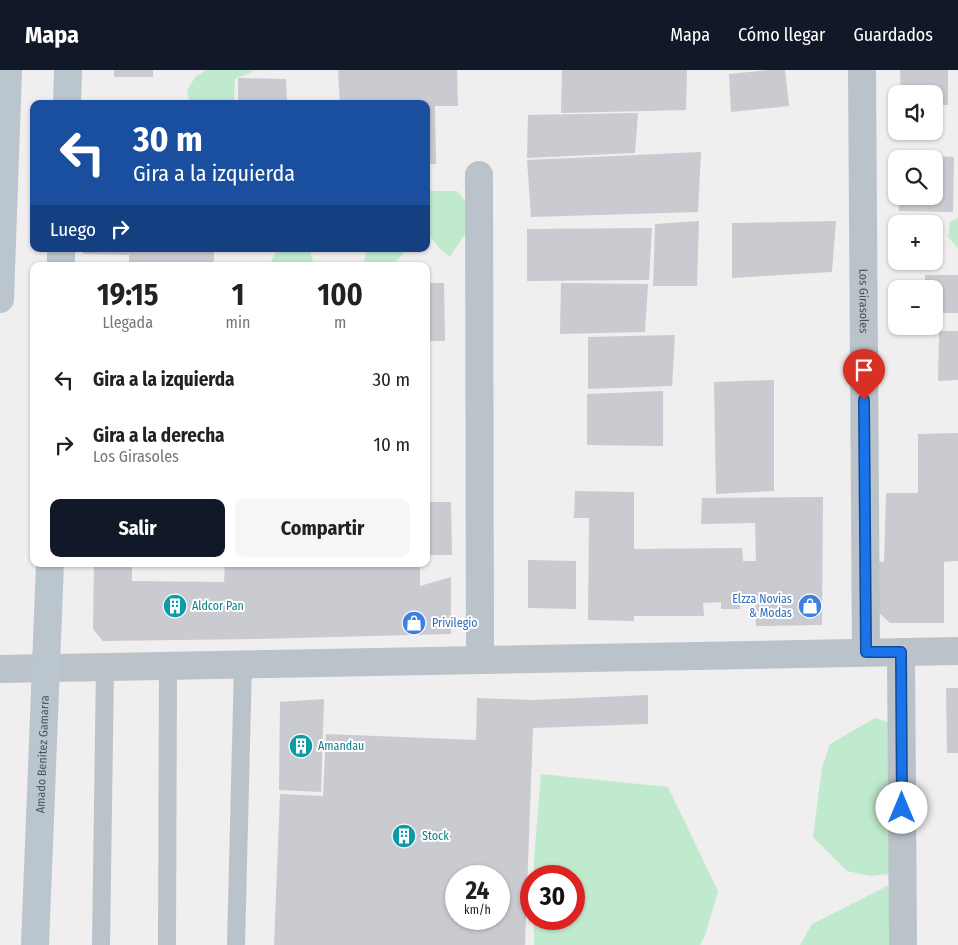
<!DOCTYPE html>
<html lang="es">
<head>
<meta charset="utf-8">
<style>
	body { margin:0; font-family:"Fira Sans Condensed",sans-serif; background:#f6f6f6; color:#222; height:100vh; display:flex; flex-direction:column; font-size:19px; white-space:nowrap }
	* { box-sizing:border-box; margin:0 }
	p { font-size:16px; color:#767676 }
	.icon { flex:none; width:28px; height:28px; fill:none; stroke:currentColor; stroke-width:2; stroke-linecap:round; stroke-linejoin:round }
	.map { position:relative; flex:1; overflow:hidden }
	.panel { position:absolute; left:30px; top:192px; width:400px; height:305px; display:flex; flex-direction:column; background:#fff; border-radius:10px; box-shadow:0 1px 4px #0004 }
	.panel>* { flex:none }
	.hud { position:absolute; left:30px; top:30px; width:400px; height:152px; border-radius:10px; box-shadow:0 1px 4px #0004; background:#1a4fa0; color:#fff; overflow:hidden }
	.buttons { position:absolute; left:888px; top:15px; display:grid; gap:10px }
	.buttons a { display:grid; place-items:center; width:55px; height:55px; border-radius:10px; background:#fff; box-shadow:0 1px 4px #0004; font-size:25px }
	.speed { position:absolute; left:445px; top:795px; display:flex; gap:10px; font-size:25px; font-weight:700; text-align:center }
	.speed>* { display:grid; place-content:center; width:65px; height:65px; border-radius:50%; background:#fff; box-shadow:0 1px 4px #0004; line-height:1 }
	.speed small { font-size:12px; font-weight:400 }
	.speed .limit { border:8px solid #d22; background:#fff; color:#111 }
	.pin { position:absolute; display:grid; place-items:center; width:42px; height:42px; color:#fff; margin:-51px -21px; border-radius:50% 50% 50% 0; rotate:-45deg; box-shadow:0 0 5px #0007 }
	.pin .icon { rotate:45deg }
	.me { position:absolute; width:55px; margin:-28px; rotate:0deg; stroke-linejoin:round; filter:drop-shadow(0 0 4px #0008) }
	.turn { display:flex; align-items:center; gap:18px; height:105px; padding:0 20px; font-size:22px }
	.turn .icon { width:65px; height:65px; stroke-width:2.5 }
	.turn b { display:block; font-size:35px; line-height:42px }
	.then { display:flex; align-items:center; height:48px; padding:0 20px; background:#0003; gap:10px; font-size:19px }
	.eta { display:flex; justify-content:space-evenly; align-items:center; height:85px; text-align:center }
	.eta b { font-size:30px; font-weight:700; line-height:35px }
	.cta { display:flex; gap:10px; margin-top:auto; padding:10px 20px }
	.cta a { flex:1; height:58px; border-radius:10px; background:#111827; color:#fff; font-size:20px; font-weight:700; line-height:58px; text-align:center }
	.cta a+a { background:#f6f6f6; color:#222 }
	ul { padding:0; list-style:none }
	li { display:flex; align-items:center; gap:15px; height:65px; padding:0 20px }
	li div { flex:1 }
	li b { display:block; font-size:19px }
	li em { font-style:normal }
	header { display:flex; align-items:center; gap:30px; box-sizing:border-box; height:70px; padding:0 25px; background:#111827; color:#fff }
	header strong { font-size:24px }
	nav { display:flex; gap:28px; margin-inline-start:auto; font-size:18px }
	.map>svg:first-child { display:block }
</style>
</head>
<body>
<header>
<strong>Mapa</strong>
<nav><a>Mapa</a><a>Cómo llegar</a><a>Guardados</a></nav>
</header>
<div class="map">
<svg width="958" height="875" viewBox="0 0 958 875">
	<rect width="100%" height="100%" fill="#f0eeee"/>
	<path fill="#c0eacd" d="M 207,0 L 256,0 L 235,9 L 234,34 L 190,34 L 187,20 L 196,6 Z
		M 430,121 L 457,121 L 468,135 L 468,159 L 450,187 C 431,172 426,164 426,140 C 426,133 425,127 430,121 Z
		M 958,148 L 958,178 L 948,167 L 950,152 Z
		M 278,179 L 309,179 L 314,195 L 270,196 L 272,189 Z
		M 366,179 L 405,179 C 403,189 390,196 380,196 C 375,196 369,194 364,193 Z
		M 875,648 L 894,654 L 896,803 L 870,806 L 847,801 L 813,767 L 822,698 L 830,674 Z
		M 541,704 L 668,717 L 718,821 L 706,863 L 700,875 L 534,875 L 534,849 L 574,849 L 574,806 L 534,806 L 534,790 Z
		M 891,814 L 891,875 L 800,875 L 812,854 Z"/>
	<path fill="#c9cbd0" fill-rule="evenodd" d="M 114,0 L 153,0 L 153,7 L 114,7 Z
		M 338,0 L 457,0 L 458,36 L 435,36 L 436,94 L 426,94 L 426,34 L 340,34 Z
		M 562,0 L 687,0 L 686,40 L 561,43 Z
		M 770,0 L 785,0 L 789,36 L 731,42 L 729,4 Z
		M 900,0 L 948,0 L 948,35 L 934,35 L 934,24 L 901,24 Z
		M 238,8 L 286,9 L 287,34 L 238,34 Z
		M 638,43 L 635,83 L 527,88 L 528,45 Z
		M 701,82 L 698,142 L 531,147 L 527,90 Z
		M 898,85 L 954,87 L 953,142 L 899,141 L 898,126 L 934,126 L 934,89 L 898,89 Z
		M 699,151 L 697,216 L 653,216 L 655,154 Z
		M 836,151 L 832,202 L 732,208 L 732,153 Z
		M 652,158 L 649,210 L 527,211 L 527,159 Z
		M 83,179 L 214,179 L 214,196 L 129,196 L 129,185 L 83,184 Z
		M 925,205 L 958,205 L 958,243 L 934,243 L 934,219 L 925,219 Z
		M 426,213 L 444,213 L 445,271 L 426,271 Z
		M 561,213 L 648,214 L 645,262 L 560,264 Z
		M 939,261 L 958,261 L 958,310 L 938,311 Z
		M 675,265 L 672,316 L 588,319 L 588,267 Z
		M 774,310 L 774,421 L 716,424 L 714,312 Z
		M 663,321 L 663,376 L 587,375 L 587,324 Z
		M 958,363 L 958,491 L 944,492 L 944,553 L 890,553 L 875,539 L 874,491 L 884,492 L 886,423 L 918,423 L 918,364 Z
		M 575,421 L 634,422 L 634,479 L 742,478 L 743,491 L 756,491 L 755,453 L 701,454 L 702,428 L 823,427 L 822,555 L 756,556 L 755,531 L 740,532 L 740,539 L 721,539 L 721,532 L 703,533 L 704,546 L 634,546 L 634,551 L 588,550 L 589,448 L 574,448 Z
		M 426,432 L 451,432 L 452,485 L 426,485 Z
		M 528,490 L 576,491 L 576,539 L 528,538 Z
		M 94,494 L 132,494 L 132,511 L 224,512 L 225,494 L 420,494 L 420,516 L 451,507 L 451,564 L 256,569 L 103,571 L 93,559 Z
		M 946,618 L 958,618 L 958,683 L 947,683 Z
		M 648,625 L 648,654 L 533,658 L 525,875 L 274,875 L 280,724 L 323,726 L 326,664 L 476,670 L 477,628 L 533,630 ZM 456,806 L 499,806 L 499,849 L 456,849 Z
		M 324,629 L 321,722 L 279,720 L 280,632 Z"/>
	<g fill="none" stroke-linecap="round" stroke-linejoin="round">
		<path stroke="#bac3c9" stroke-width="18" d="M 101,875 L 105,597
			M 167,875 L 168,596
			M 236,875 L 243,594"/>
		<g stroke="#bac3c9" stroke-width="28">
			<path id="s1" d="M 862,0 L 866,582"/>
			<path d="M 479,105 L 480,590"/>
			<path d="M 901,582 L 903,875"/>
			<path d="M 0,599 L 958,581"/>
		</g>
		<g stroke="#bbc5ce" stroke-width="28">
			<path d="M 67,34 L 68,0"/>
			<path d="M 61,196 L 61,179"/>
			<path d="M 0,229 L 8,0"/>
			<path id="s2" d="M 35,875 L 50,494"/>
		</g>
	</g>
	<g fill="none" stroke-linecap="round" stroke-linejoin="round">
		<g stroke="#114b97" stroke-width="12">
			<path id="route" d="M 864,330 L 866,582 L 901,582 L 902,738"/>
		</g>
		<use href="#route" stroke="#1a73e8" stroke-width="9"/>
	</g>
	<defs>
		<g id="building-disc" transform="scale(1.25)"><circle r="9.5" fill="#0f9aa8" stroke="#fff"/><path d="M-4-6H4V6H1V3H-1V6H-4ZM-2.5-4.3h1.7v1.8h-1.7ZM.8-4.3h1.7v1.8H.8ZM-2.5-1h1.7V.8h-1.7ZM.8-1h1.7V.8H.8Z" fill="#fff"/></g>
		<g id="shop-disc" transform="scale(1.25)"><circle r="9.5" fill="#3f7fe0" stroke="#fff"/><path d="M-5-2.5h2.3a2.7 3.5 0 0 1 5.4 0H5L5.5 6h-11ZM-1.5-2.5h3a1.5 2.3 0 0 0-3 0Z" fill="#fff"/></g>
	</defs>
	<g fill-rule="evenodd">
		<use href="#building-disc" x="175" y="536"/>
		<use href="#shop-disc" x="810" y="536"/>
		<use href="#shop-disc" x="414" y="553"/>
		<use href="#building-disc" x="301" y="676"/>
		<use href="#building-disc" x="404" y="766"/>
	</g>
	<g text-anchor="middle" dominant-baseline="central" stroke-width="4" stroke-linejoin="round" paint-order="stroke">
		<g font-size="12" fill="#485259" stroke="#fff">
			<text stroke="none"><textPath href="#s1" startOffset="231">Los Girasoles</textPath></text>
			<text stroke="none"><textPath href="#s2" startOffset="191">Amado Benítez Gamarra</textPath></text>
		</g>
		<g font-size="12" fill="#366cbe" stroke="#fff" text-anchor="end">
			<text x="792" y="529">Elzza Novias<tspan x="792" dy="14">&amp; Modas</tspan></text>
			<text x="432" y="553" text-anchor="start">Privilegio</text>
		</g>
		<g font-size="12" fill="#0d838f" stroke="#fff" text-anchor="start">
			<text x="192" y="536">Aldcor Pan</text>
			<text x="318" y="676">Amandau</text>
			<text x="422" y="766">Stock</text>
		</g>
	</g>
</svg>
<div class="buttons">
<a><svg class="icon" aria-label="sound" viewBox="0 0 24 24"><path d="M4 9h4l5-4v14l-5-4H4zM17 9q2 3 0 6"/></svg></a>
<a><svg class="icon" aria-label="search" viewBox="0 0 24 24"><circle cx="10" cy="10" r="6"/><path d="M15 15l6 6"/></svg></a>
<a>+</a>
<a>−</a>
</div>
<div class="speed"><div>24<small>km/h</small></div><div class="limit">30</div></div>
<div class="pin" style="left:864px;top:330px;background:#d93025"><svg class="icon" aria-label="arrive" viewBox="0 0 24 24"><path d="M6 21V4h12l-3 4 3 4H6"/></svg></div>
<svg class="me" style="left:902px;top:738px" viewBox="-20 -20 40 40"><circle r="19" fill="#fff"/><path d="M0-13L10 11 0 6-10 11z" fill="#1a73e8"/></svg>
<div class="hud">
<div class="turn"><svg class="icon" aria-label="left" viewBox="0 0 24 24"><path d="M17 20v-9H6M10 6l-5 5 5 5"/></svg><div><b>30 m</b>Gira a la izquierda</div></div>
<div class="then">Luego<svg class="icon" aria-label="right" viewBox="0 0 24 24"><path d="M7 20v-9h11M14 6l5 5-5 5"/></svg></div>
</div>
<section class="panel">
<div class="eta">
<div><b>19:15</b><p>Llegada</p></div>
<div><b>1</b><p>min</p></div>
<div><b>100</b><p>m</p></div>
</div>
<ul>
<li><svg class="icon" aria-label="left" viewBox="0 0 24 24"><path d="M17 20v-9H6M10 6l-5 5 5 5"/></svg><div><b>Gira a la izquierda</b></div><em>30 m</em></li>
<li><svg class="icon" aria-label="right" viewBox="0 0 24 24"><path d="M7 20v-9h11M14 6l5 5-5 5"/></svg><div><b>Gira a la derecha</b><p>Los Girasoles</p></div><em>10 m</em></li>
</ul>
<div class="cta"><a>Salir</a><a>Compartir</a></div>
</section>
</div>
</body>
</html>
